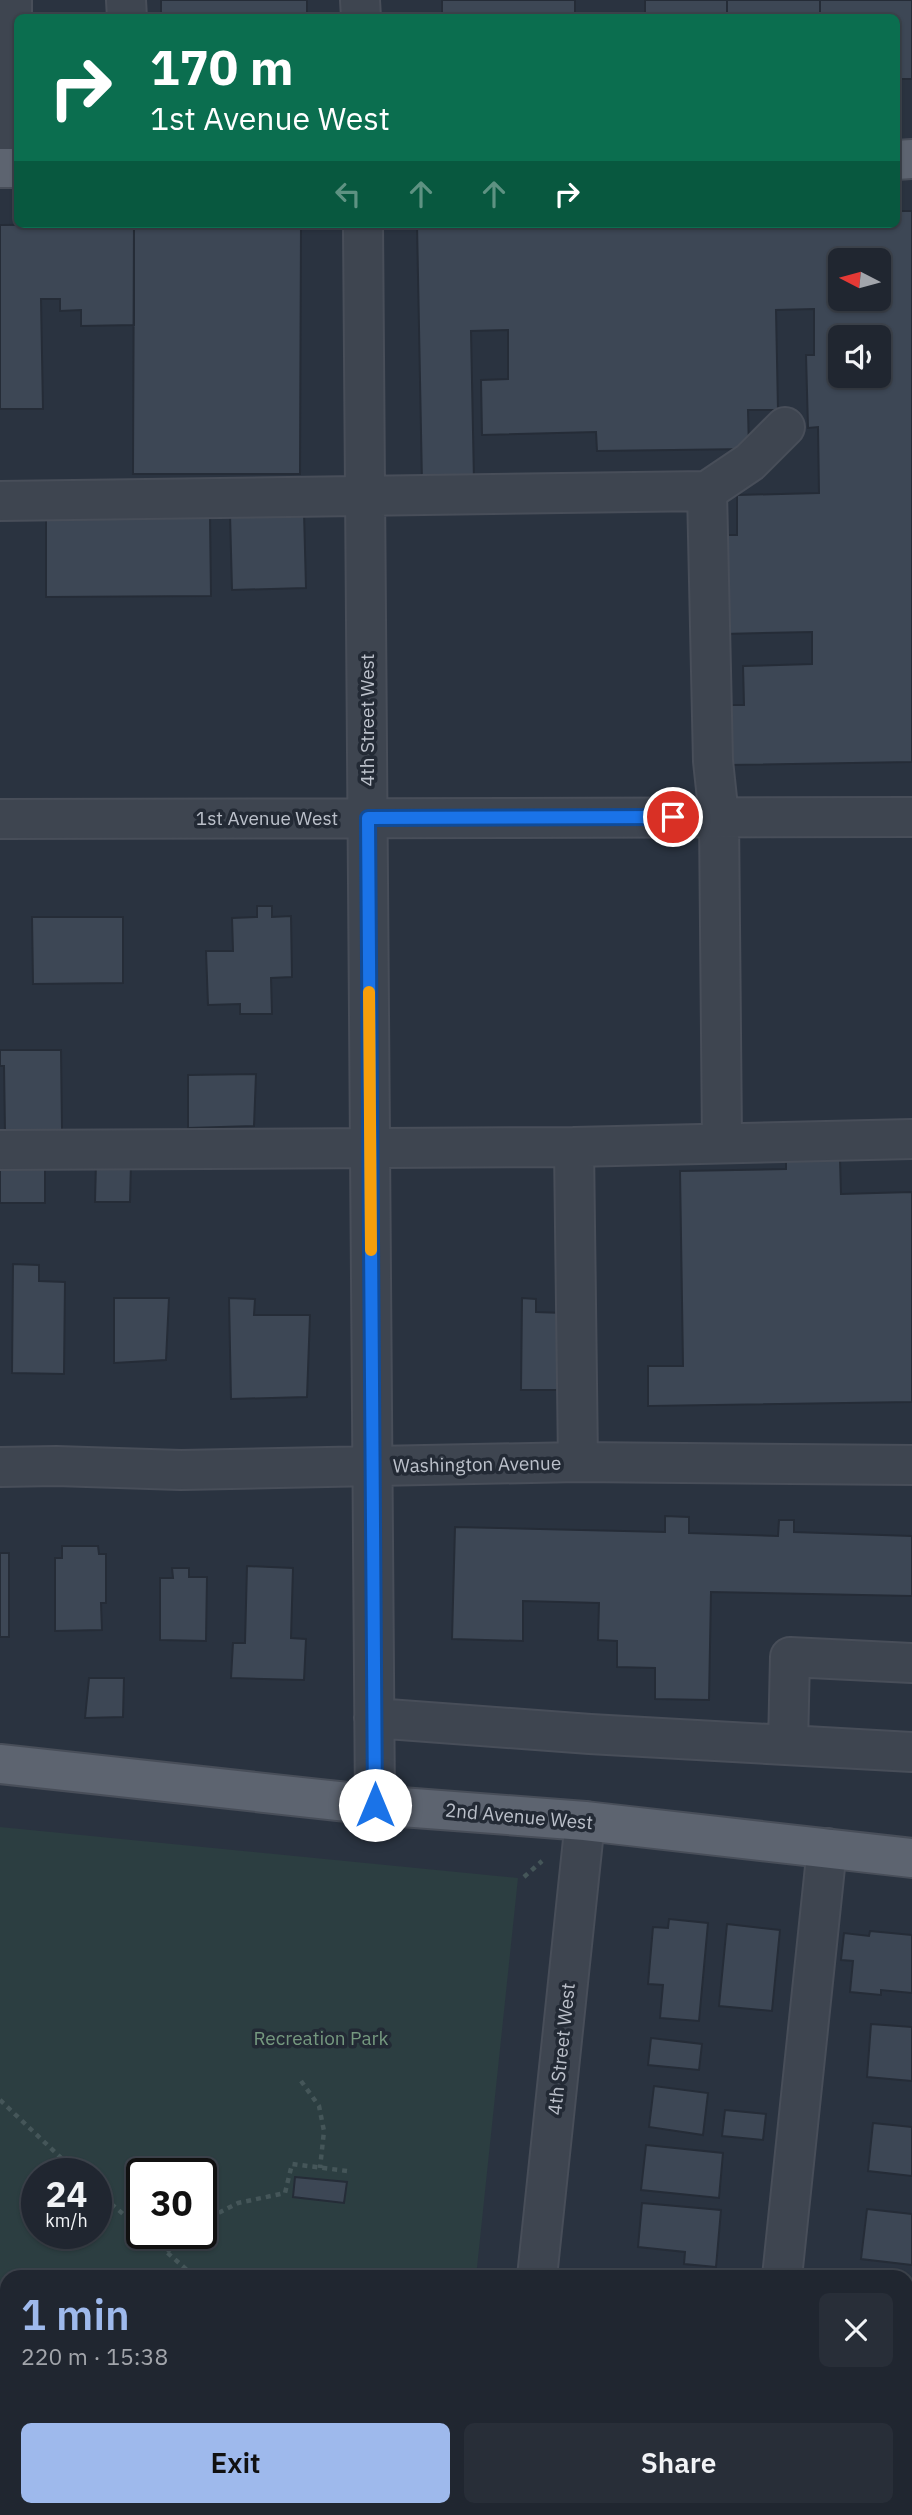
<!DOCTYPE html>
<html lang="en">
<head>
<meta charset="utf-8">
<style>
	body { margin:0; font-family:"IBM Plex Sans",sans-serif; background:#282e38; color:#f1f3f6; height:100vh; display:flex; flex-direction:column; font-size:26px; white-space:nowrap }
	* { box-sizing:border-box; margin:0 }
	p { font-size:23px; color:#a2a5ab }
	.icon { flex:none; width:38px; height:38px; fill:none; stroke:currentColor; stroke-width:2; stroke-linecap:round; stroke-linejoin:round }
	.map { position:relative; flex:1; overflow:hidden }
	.drawer { position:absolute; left:0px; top:2270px; width:914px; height:247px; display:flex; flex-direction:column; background:#202630; border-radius:21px 21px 0 0; box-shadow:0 2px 5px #0004,0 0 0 2px #3d434c }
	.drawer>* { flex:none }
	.top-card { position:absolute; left:14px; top:14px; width:886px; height:214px; border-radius:10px; box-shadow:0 2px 5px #0004,0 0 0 2px #3d434c; background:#0b6e4f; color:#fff; overflow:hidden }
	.needle { width:46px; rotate:276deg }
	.buttons { position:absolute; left:828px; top:248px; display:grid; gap:14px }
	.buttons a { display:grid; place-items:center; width:63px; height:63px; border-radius:10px; background:#202630; box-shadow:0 2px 5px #0004,0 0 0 2px #3d434c; font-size:35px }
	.speed { position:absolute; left:21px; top:2158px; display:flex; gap:14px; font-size:35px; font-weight:700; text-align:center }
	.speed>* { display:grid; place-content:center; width:91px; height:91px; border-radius:50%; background:#202630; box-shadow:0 2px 5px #0004,0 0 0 2px #3d434c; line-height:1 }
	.speed small { font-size:18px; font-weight:400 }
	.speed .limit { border:4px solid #111; border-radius:10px; background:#fff; color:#111 }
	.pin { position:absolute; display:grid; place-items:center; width:60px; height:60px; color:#fff; margin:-30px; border:4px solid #fff; border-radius:50%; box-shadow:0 2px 7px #0007 }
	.me { position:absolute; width:77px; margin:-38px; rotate:0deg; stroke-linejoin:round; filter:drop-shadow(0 0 5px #0008) }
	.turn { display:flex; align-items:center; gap:24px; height:147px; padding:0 21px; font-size:32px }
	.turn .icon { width:91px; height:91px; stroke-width:2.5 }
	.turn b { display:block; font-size:49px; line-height:60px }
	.lanes { display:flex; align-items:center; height:66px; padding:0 21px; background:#0003; justify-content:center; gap:35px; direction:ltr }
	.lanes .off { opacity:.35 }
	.round { display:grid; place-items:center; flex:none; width:74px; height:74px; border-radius:10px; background:#282e38 }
	.headline { display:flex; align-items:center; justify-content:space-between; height:119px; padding:0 21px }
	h1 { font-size:42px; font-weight:600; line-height:52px; color:#9eb9ec }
	.primary-button { display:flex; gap:14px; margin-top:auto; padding:14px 21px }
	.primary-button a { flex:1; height:80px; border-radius:10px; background:#9eb9ec; color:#111; font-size:28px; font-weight:600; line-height:80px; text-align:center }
	.primary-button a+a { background:#282e38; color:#f1f3f6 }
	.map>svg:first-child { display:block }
</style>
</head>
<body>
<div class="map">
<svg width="912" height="2515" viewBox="0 0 912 2515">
	<rect width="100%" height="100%" fill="#2a3340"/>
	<path fill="#2c3e41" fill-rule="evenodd" d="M 0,1827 L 518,1878 L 476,2277 L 7,2277 L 7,2360 L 0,2359 ZM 37,2174 L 96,2174 L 96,2233 L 37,2233 ZM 142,2174 L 201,2174 L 201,2233 L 142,2233 Z"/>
	<path fill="#3d4755" stroke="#252c37" stroke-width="2" fill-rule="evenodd" d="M 161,0 L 307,0 L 307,18 L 161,18 Z
		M 442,0 L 575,0 L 575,18 L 442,18 Z
		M 645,0 L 727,0 L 727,18 L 645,18 Z
		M 727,0 L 820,0 L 820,18 L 727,18 Z
		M 820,0 L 912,0 L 912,79 L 896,79 L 896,18 L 820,18 Z
		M 896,211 L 912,211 L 912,762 L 726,765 L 725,705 L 744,705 L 743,666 L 812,664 L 812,632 L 723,634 L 721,535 L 737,535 L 737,495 L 819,493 L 818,427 L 808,428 L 806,355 L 814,355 L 814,309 L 776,310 L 778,410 L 748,410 L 749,449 L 597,451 L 596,432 L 482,435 L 481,380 L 508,379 L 508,330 L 471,331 L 474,481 L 422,483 L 417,224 L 896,224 ZM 840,261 L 878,261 L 878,299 L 840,299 ZM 840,338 L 878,338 L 878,376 L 840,376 Z
		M 134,224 L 301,225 L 300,474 L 133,474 Z
		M 134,224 L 134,325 L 81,326 L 81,310 L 60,311 L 60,299 L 41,299 L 43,409 L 0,409 L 0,225 Z
		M 304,512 L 306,588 L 232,590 L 230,514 Z
		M 210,515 L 211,596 L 46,597 L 46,516 Z
		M 257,906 L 272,906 L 272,917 L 291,916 L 292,977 L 271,978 L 272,1014 L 240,1014 L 240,1004 L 208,1005 L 206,951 L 233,951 L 232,918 L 257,917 Z
		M 32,917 L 123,917 L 123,983 L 33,984 Z
		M 0,1050 L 61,1050 L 62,1130 L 5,1131 L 4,1066 L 0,1066 Z
		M 256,1074 L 254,1126 L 188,1128 L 188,1075 Z
		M 840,1159 L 841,1194 L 912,1192 L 912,1402 L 648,1406 L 648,1366 L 683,1366 L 680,1171 L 786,1169 L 786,1160 Z
		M 96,1162 L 131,1163 L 130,1202 L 95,1202 Z
		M 0,1166 L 45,1167 L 45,1203 L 0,1203 Z
		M 13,1264 L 39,1265 L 39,1281 L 65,1282 L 64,1374 L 12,1373 Z
		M 114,1298 L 169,1298 L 166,1360 L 114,1363 Z
		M 229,1298 L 255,1299 L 254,1315 L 310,1315 L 307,1397 L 231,1399 Z
		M 522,1298 L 536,1299 L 536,1312 L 564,1313 L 563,1390 L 521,1390 Z
		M 665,1516 L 689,1517 L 689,1533 L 778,1536 L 779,1520 L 794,1520 L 794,1532 L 912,1536 L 912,1596 L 711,1592 L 709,1700 L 655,1699 L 655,1668 L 617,1667 L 617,1641 L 598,1640 L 599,1603 L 523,1601 L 523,1641 L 452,1639 L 455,1527 L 665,1532 Z
		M 62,1546 L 98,1546 L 99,1554 L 106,1554 L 106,1603 L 101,1603 L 102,1630 L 55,1631 L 55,1558 L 62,1558 Z
		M 0,1553 L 9,1553 L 9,1637 L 0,1637 Z
		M 247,1566 L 293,1568 L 291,1638 L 306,1639 L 304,1680 L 231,1678 L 233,1643 L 245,1643 Z
		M 172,1568 L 189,1568 L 189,1577 L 207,1577 L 206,1641 L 160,1640 L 160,1578 L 173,1578 Z
		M 89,1678 L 124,1678 L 123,1717 L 85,1718 Z
		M 669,1919 L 708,1923 L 699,2021 L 660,2018 L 663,1985 L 648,1984 L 653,1927 L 668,1928 Z
		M 727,1924 L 780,1930 L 772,2011 L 719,2006 Z
		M 870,1931 L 912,1935 L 912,1993 L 881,1990 L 881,1995 L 850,1992 L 853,1961 L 841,1960 L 844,1933 L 869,1936 Z
		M 871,2024 L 912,2027 L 912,2081 L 867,2077 Z
		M 651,2038 L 702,2044 L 699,2070 L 648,2065 Z
		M 654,2086 L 708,2093 L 703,2135 L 649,2127 Z
		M 725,2110 L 766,2114 L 763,2140 L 722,2136 Z
		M 873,2123 L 912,2127 L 912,2176 L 868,2171 Z
		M 646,2145 L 723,2153 L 719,2198 L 641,2190 Z
		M 295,2177 L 347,2182 L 344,2203 L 293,2197 Z
		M 642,2203 L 721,2210 L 716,2267 L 684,2264 L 685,2252 L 638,2247 Z
		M 867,2209 L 912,2214 L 912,2265 L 861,2259 Z
		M 636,2272 L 693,2277 L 636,2277 Z
		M 906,2393 L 912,2394 L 912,2449 L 906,2448 Z
		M 97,2510 L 109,2510 L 153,2514 L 97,2515 Z"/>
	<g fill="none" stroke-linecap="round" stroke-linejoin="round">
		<g stroke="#484e59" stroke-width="42">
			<path id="minor" d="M 12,0 L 12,168
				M 126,0 L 127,18
				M 360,0 L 361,18
				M 363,224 L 375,1805
				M 707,491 L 713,761 L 719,817 L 722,1142
				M 0,501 L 707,491 L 750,462 L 785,427
				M 0,819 L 912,817
				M 574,1147 L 578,1462
				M 0,1150 L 574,1147 L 912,1139
				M 0,1467 L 56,1466 L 181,1470 L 578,1462 L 912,1465
				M 374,1718 L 590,1734 L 912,1752
				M 788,1745 L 790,1657 L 912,1663
				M 537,2277 L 585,1821
				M 782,2277 L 827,1848
				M 0,2410 L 7,2411
				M 894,2510 L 912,2512
				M 178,2515 L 178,2510
				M 511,2515 L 512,2510
				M 757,2515 L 758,2510"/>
		</g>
		<g stroke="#484e59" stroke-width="42">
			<path id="major" d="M 896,160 L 912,159
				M 0,168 L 18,168
				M 0,1764 L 375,1805 L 585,1821 L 912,1858"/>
		</g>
		<path stroke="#455659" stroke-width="4.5" stroke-dasharray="5 5" stroke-linecap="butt" d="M 524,1877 L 542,1861
			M 301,2081 L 319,2106 L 324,2131 L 320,2168
			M 0,2100 L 78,2174
			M 96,2191 L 142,2230
			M 201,2222 L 238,2203 L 285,2193 L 292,2164 L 347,2171
			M 145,2233 L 195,2277
			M 167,2252 L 188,2233"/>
		<use href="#minor" stroke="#3e4550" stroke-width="38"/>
		<use href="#major" stroke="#5d6470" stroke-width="38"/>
	</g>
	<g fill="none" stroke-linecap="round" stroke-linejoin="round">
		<g stroke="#114b97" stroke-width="18">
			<path id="route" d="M 375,1805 L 368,818 L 673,817"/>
		</g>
		<use href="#route" stroke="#1a73e8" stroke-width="12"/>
		<path stroke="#f59e0b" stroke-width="12" d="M 369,992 L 371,1250"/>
	</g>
	<g text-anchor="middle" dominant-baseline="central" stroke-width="7" stroke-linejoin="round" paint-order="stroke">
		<g font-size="19" fill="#bbc0ca" stroke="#232a35">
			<text transform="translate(367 720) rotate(-90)">4th Street West</text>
			<text x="267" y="818">1st Avenue West</text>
			<text transform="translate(477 1464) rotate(-1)">Washington Avenue</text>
			<text transform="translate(519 1816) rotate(5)">2nd Avenue West</text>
			<text transform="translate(561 2049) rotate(-84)">4th Street West</text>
		</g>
		<g font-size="19" fill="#75987f" stroke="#232a35">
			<text x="321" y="2038">Recreation Park</text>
		</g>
	</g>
</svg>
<div class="buttons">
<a><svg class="needle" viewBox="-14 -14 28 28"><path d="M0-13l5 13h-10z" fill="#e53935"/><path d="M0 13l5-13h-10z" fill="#a2a5ab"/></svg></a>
<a><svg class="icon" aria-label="sound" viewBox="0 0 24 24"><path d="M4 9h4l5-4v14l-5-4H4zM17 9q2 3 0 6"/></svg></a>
</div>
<div class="speed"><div>24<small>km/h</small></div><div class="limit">30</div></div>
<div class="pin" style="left:673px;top:817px;background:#d93025"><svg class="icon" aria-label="arrive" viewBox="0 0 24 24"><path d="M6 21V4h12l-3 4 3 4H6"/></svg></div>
<svg class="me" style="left:375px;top:1805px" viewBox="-20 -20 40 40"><circle r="19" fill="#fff"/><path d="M0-13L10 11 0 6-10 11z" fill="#1a73e8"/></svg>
<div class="top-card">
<div class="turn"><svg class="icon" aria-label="right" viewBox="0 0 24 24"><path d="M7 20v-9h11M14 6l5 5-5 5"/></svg><div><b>170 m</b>1st Avenue West</div></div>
<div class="lanes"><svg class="icon off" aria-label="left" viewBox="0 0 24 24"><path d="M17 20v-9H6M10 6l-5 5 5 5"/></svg><svg class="icon off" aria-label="ahead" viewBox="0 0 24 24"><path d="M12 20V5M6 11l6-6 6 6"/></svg><svg class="icon off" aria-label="ahead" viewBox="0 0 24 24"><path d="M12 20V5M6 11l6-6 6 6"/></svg><svg class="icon" aria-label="right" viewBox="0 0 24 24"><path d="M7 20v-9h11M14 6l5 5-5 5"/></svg></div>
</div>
<section class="drawer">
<div class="headline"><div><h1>1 min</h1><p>220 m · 15:38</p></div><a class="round"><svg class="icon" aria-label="close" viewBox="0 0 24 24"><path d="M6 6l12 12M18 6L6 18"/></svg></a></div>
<div class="primary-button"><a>Exit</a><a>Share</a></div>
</section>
</div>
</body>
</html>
